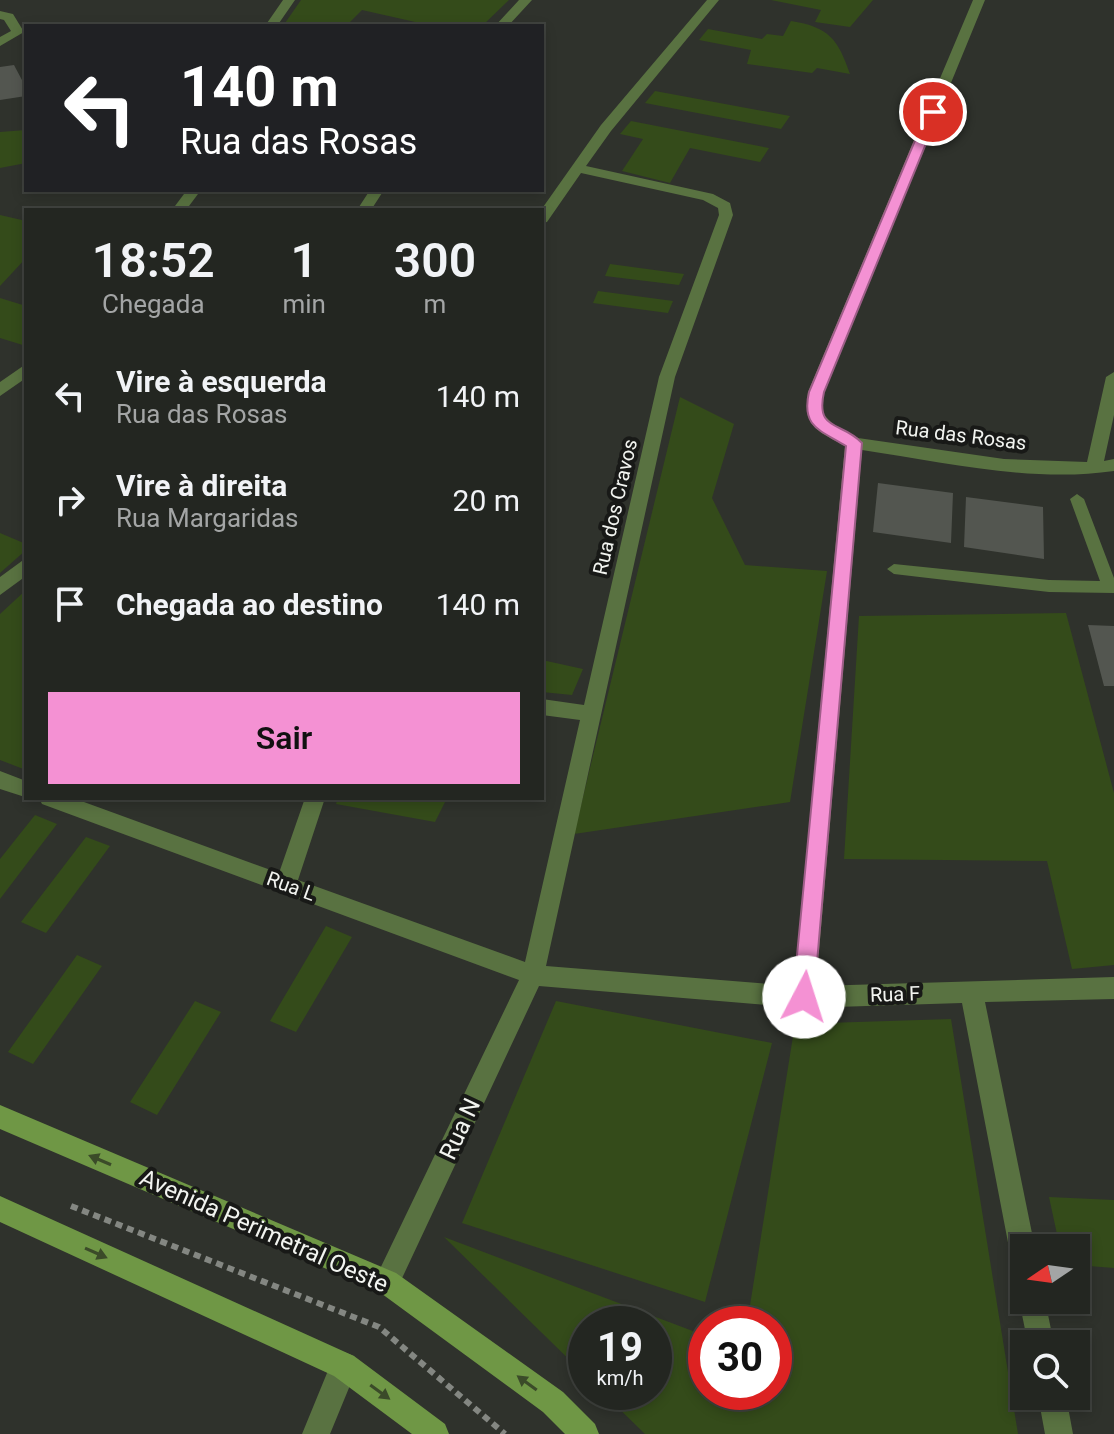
<!DOCTYPE html>
<html lang="pt">
<head>
<meta charset="utf-8">
<style>
	body { margin:0; font-family:Roboto,sans-serif; background:#2b2e2a; color:#f1f3f6; height:100vh; display:flex; flex-direction:column; font-size:30px; white-space:nowrap }
	* { box-sizing:border-box; margin:0 }
	p { font-size:26px; color:#a3a5a5 }
	.icon { flex:none; width:44px; height:44px; fill:none; stroke:currentColor; stroke-width:2; stroke-linecap:round; stroke-linejoin:round }
	.map { position:relative; flex:1; overflow:hidden }
	.sheet { position:absolute; left:24px; top:208px; width:520px; height:592px; display:flex; flex-direction:column; background:#232621; border-radius:0px; box-shadow:0 4px 12px #0003,0 0 0 2px #40433f }
	.sheet>* { flex:none }
	.hud { position:absolute; left:24px; top:24px; width:520px; height:168px; border-radius:0px; box-shadow:0 4px 12px #0003,0 0 0 2px #40433f; background:#202124; color:#fff; overflow:hidden }
	.needle { width:52px; rotate:257deg }
	.tools { position:absolute; left:1010px; top:1234px; display:grid; gap:16px }
	.tools a { display:grid; place-items:center; width:80px; height:80px; border-radius:0px; background:#232621; box-shadow:0 4px 12px #0003,0 0 0 2px #40433f; font-size:40px }
	.speed { position:absolute; left:568px; top:1306px; display:flex; gap:16px; font-size:40px; font-weight:700; text-align:center }
	.speed>* { display:grid; place-content:center; width:104px; height:104px; border-radius:50%; background:#232621; box-shadow:0 4px 12px #0003,0 0 0 2px #40433f; line-height:1 }
	.speed small { font-size:20px; font-weight:400 }
	.speed .limit { border:12px solid #d22; background:#fff; color:#111 }
	.pin { position:absolute; display:grid; place-items:center; width:68px; height:68px; color:#fff; margin:-34px; border:4px solid #fff; border-radius:50%; box-shadow:0 2px 8px #0007 }
	.me { position:absolute; width:88px; margin:-44px; rotate:5deg; stroke-linejoin:round; filter:drop-shadow(0 0 6px #0008) }
	.turn { display:flex; align-items:center; gap:28px; height:168px; padding:0 24px; font-size:36px }
	.turn .icon { width:104px; height:104px; stroke-width:2.5 }
	.turn b { display:block; font-size:56px; line-height:68px }
	.eta { display:flex; justify-content:space-evenly; align-items:center; height:136px; text-align:center }
	.eta b { font-size:48px; font-weight:600; line-height:56px }
	.action { display:flex; gap:16px; margin-top:auto; padding:16px 24px }
	.action a { flex:1; height:92px; border-radius:0px; background:#f491d3; color:#111; font-size:32px; font-weight:600; line-height:92px; text-align:center }
	ul { padding:0; list-style:none }
	li { display:flex; align-items:center; gap:24px; height:104px; padding:0 24px }
	li div { flex:1 }
	li b { display:block; font-size:30px }
	li em { font-style:normal }
	.map>svg:first-child { display:block }
</style>
</head>
<body>
<div class="map">
<svg width="1114" height="1434" viewBox="0 0 1114 1434">
	<rect width="100%" height="100%" fill="#2f322c"/>
	<path fill="#344b1a" d="M 301,0 L 509,0 L 482,26 L 433,26 L 362,10 L 346,26 L 283,26 Z
		M 771,0 L 873,0 L 850,27 L 815,22 L 821,10 Z
		M 791,21 C 829,27 838,39 850,74 L 817,68 L 812,73 L 747,64 L 751,50 L 699,40 L 708,29 L 762,39 L 767,34 L 783,36 Z
		M 655,91 L 790,116 L 781,129 L 645,103 Z
		M 631,121 L 769,148 L 760,162 L 690,148 L 670,183 L 622,171 L 643,139 L 620,134 Z
		M 26,130 L 26,163 L 0,168 L 0,132 Z
		M 0,215 L 26,221 L 26,258 L 0,286 Z
		M 610,264 L 684,274 L 679,285 L 605,276 Z
		M 598,291 L 673,301 L 668,313 L 593,303 Z
		M 0,298 L 26,306 L 26,346 L 0,338 Z
		M 680,397 L 734,424 L 712,498 L 745,565 L 827,571 L 790,802 L 574,834 Z
		M 0,533 L 26,544 L 26,550 L 0,573 Z
		M 26,590 L 26,770 L 0,760 L 0,614 Z
		M 1066,613 L 1114,793 L 1114,965 L 1072,969 L 1047,861 L 844,859 L 859,616 Z
		M 542,660 L 583,669 L 572,695 L 542,692 Z
		M 338,798 L 437,798 L 446,800 L 435,822 L 336,804 Z
		M 35,815 L 57,824 L 0,899 L 0,859 Z
		M 86,837 L 110,846 L 46,933 L 21,922 Z
		M 326,926 L 352,937 L 296,1032 L 270,1021 Z
		M 77,955 L 102,966 L 33,1064 L 8,1052 Z
		M 195,1001 L 221,1012 L 157,1115 L 130,1102 Z
		M 556,1001 L 772,1043 L 705,1302 L 462,1223 Z
		M 951,1019 L 1018,1434 L 645,1434 L 602,1392 L 654,1392 L 654,1324 L 586,1324 L 586,1376 L 444,1237 L 706,1336 L 706,1392 L 774,1392 L 774,1324 L 747,1324 L 795,1024 Z
		M 1049,1197 L 1114,1200 L 1114,1268 L 1076,1265 L 1076,1248 L 1060,1248 Z"/>
	<path fill="#535650" d="M 14,65 L 23,82 L 26,80 L 26,96 L 0,100 L 0,67 Z
		M 878,483 L 953,493 L 951,543 L 873,532 Z
		M 966,497 L 1043,507 L 1044,559 L 964,547 Z
		M 1088,625 L 1114,626 L 1114,686 L 1104,686 Z"/>
	<g fill="none" stroke-linecap="round" stroke-linejoin="round">
		<path stroke="#848782" stroke-width="6" stroke-dasharray="7 5" stroke-linecap="butt" d="M 71,1206 L 379,1327 L 505,1434"/>
		<path fill="#597241" fill-rule="evenodd" d="M 1077,494 L 1084,499 L 1114,578 L 1114,593 L 1049,592 L 894,574 L 887,569 L 894,564 L 1049,580 L 1100,581 L 1070,499 Z"/>
		<path fill="#597241" fill-rule="evenodd" d="M 283,0 L 295,0 L 277,26 L 265,26 Z
			M 519,0 L 532,0 L 508,26 L 495,26 Z
			M 707,0 L 719,0 L 611,131 L 586,166 L 713,194 L 730,203 L 733,215 L 675,377 L 546,966 L 794,986 L 845,446 C 816,430 803,427 808,392 L 973,0 L 985,0 L 824,392 L 822,413 L 834,425 L 858,438 L 1004,459 L 1087,462 L 1106,377 L 1114,372 L 1114,415 L 1104,461 L 1114,459 L 1114,471 C 1032,483 943,462 862,450 L 816,986 L 1114,977 L 1114,999 L 985,1002 L 1035,1248 L 1024,1248 L 1024,1271 L 1015,1267 L 1011,1258 L 962,1003 L 804,1008 L 539,986 L 396,1291 L 387,1295 L 378,1291 L 374,1282 L 378,1273 L 519,980 L 42,804 L 39,798 L 73,798 L 279,873 L 305,798 L 325,798 L 298,880 L 525,962 L 580,720 L 542,715 L 542,699 L 584,705 L 659,377 L 719,215 L 718,208 L 703,200 L 581,173 L 547,222 L 542,223 L 541,210 L 601,125 Z
			M 0,11 L 13,14 L 24,32 L 0,46 L 0,37 L 11,31 L 4,20 L 0,19 Z
			M 187,190 L 201,190 L 186,210 L 172,210 Z
			M 370,190 L 384,190 L 371,210 L 357,210 Z
			M 26,364 L 26,378 L 0,396 L 0,382 Z
			M 26,558 L 26,576 L 0,595 L 0,577 Z
			M 0,771 L 26,781 L 28,798 L 0,789 Z
			M 1024,1290 L 1024,1300 L 1045,1300 L 1054,1344 L 1028,1344 L 1019,1300 Z
			M 344,1352 L 354,1356 L 358,1366 L 330,1434 L 302,1434 L 334,1356 Z
			M 1038,1396 L 1066,1396 L 1073,1434 L 1045,1434 Z"/>
		<path fill="#6f9745" fill-rule="evenodd" d="M 0,1105 L 396,1273 L 563,1392 L 595,1424 L 599,1434 L 565,1434 L 543,1412 L 378,1291 L 0,1129 Z
			M 0,1196 L 354,1356 L 445,1424 L 449,1434 L 412,1434 L 334,1376 L 0,1222 Z"/>
	</g>
	<defs><path id="oneway-solid" d="M-6-.8H1V-3.2L6.5 0L1 3.2V.8H-6Z" transform="scale(2)"/></defs>
	<g fill="#3b4b29">
		<use href="#oneway-solid" transform="translate(100 1160) rotate(-157)"/>
		<use href="#oneway-solid" transform="translate(96 1253) rotate(24)"/>
		<use href="#oneway-solid" transform="translate(527 1383) rotate(-144)"/>
		<use href="#oneway-solid" transform="translate(380 1392) rotate(36)"/>
	</g>
	<path fill="#f491d3" stroke="#9f5e89" stroke-width="2" d="M 933,108 L 939,112 L 824,392 C 815,432 842,421 862,443 L 814,997 L 811,1003 L 804,1006 L 796,1003 L 793,997 L 846,446 C 820,430 801,427 809,392 L 927,112 Z"/>
	<g text-anchor="middle" dominant-baseline="central" stroke-width="8" stroke-linejoin="round" paint-order="stroke">
		<g font-size="20" fill="#f2f4f0" stroke="#181917">
			<text transform="translate(961 435) rotate(7)">Rua das Rosas</text>
			<text transform="translate(615 507) rotate(-77)">Rua dos Cravos</text>
			<text transform="translate(291 886) rotate(20)">Rua L</text>
			<text transform="translate(895 994) rotate(-2)">Rua F</text>
		</g>
		<g font-size="24" fill="#f2f4f0" stroke="#181917">
			<text transform="translate(460 1129) rotate(-65)">Rua N</text>
			<text transform="translate(264 1231) rotate(24)">Avenida Perimetral Oeste</text>
		</g>
	</g>
</svg>
<div class="tools">
<a><svg class="needle" viewBox="-14 -14 28 28"><path d="M0-13l5 13h-10z" fill="#e53935"/><path d="M0 13l5-13h-10z" fill="#a3a5a5"/></svg></a>
<a><svg class="icon" aria-label="search" viewBox="0 0 24 24"><circle cx="10" cy="10" r="6"/><path d="M15 15l6 6"/></svg></a>
</div>
<div class="speed"><div>19<small>km/h</small></div><div class="limit">30</div></div>
<div class="pin" style="left:933px;top:112px;background:#d93025"><svg class="icon" aria-label="arrive" viewBox="0 0 24 24"><path d="M6 21V4h12l-3 4 3 4H6"/></svg></div>
<svg class="me" style="left:804px;top:997px" viewBox="-20 -20 40 40"><circle r="19" fill="#fff"/><path d="M0-13L10 11 0 6-10 11z" fill="#f491d3"/></svg>
<div class="hud">
<div class="turn"><svg class="icon" aria-label="left" viewBox="0 0 24 24"><path d="M17 20v-9H6M10 6l-5 5 5 5"/></svg><div><b>140 m</b>Rua das Rosas</div></div>
</div>
<section class="sheet">
<div class="eta">
<div><b>18:52</b><p>Chegada</p></div>
<div><b>1</b><p>min</p></div>
<div><b>300</b><p>m</p></div>
</div>
<ul>
<li><svg class="icon" aria-label="left" viewBox="0 0 24 24"><path d="M17 20v-9H6M10 6l-5 5 5 5"/></svg><div><b>Vire à esquerda</b><p>Rua das Rosas</p></div><em>140 m</em></li>
<li><svg class="icon" aria-label="right" viewBox="0 0 24 24"><path d="M7 20v-9h11M14 6l5 5-5 5"/></svg><div><b>Vire à direita</b><p>Rua Margaridas</p></div><em>20 m</em></li>
<li><svg class="icon" aria-label="arrive" viewBox="0 0 24 24"><path d="M6 21V4h12l-3 4 3 4H6"/></svg><div><b>Chegada ao destino</b></div><em>140 m</em></li>
</ul>
<div class="action"><a>Sair</a></div>
</section>
</div>
</body>
</html>
